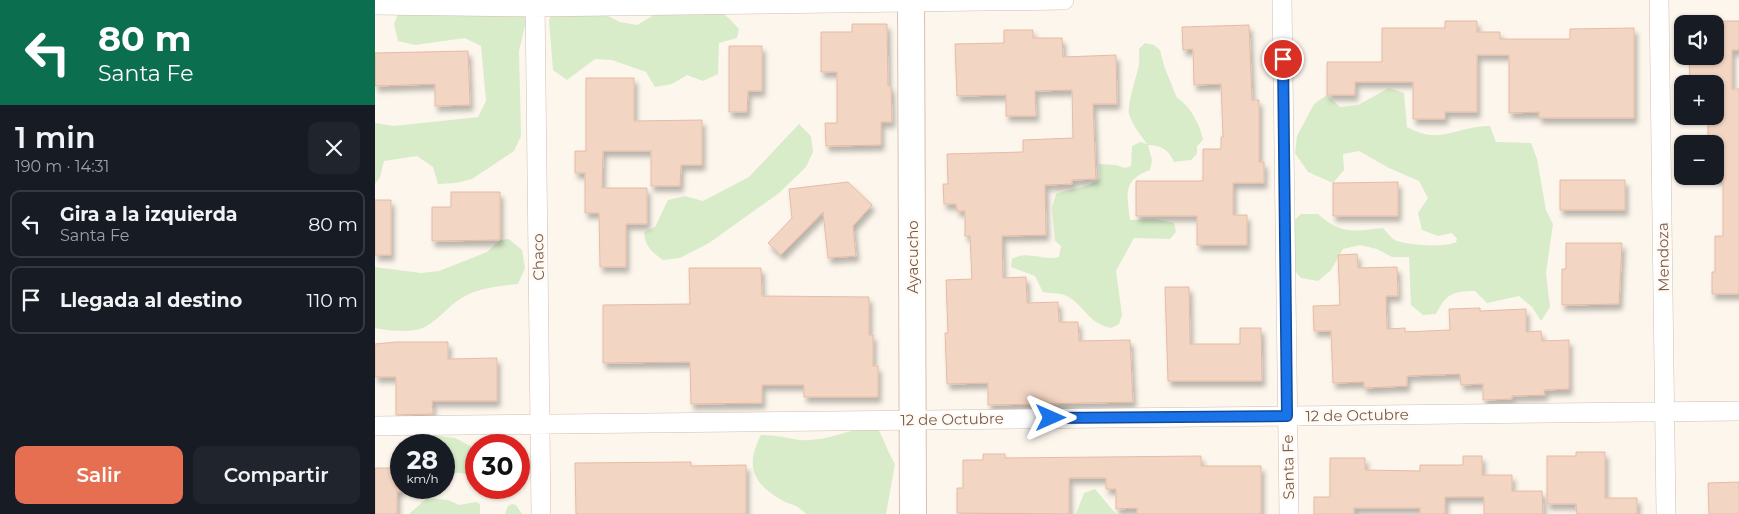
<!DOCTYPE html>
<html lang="es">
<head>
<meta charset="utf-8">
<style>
	body { margin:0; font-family:Montserrat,sans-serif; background:#20242c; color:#f1f3f6; height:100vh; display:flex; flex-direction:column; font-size:19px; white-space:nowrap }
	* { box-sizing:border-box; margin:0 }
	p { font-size:16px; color:#9ea1a6 }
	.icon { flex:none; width:28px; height:28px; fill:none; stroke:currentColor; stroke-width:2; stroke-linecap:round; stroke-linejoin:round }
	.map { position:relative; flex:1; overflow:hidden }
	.details { display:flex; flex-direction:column; background:#171b24; width:375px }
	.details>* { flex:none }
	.guide { background:#0b6e4f; color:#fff; overflow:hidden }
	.tools { position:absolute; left:1299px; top:15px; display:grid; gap:10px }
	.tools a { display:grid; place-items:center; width:50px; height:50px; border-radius:10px; background:#171b24; box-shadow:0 1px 4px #0004; font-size:25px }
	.speed { position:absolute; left:15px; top:434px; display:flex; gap:10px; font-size:25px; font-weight:700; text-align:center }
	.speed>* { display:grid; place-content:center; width:65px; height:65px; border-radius:50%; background:#171b24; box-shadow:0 1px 4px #0004; line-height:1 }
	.speed small { font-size:12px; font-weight:400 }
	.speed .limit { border:8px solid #d22; background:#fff; color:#111 }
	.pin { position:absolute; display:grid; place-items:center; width:42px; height:42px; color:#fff; margin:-21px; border:2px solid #fff; border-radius:50%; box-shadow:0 1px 5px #0007 }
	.me { position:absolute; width:55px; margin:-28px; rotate:90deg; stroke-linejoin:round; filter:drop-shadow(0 0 4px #0008) }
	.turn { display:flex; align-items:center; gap:18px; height:105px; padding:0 15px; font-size:22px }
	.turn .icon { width:65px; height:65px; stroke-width:2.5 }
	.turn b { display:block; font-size:35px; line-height:42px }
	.round { display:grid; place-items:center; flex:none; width:52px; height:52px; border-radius:10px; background:#20242c }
	.summary { display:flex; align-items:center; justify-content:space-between; height:85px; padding:0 15px }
	h1 { font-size:30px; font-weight:600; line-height:38px }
	.action { display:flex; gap:10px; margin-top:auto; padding:10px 15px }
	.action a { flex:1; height:58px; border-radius:10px; background:#e76f51; color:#fff; font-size:20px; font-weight:600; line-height:58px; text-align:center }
	.action a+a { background:#20242c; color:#f1f3f6 }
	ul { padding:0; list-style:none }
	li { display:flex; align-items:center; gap:15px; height:68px; margin:0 10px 8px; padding:0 5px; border:2px solid #363941; border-radius:10px }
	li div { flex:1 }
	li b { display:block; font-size:19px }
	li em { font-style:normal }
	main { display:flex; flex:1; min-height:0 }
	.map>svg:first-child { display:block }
</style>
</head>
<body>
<main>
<section class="details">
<div class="guide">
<div class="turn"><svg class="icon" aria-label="left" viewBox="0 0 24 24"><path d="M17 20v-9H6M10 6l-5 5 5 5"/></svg><div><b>80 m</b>Santa Fe</div></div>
</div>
<div class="summary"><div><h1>1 min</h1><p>190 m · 14:31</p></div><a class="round"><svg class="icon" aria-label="close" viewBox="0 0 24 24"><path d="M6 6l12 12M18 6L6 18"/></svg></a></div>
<ul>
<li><svg class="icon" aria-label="left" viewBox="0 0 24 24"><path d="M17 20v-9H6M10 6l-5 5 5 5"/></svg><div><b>Gira a la izquierda</b><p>Santa Fe</p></div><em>80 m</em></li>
<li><svg class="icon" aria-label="arrive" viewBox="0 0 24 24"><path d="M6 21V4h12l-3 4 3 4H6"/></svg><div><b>Llegada al destino</b></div><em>110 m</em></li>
</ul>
<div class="action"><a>Salir</a><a>Compartir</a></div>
</section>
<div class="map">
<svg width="1364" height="514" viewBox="0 0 1364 514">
	<defs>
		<filter id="shadow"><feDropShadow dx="3" dy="5.5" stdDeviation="2.5" flood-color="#0004"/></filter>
	</defs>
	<rect width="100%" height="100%" fill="#fdf6ec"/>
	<path fill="#d8ecc9" d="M 289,3 C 327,4 339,0 364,29 L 362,38 L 344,43 L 343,74 L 328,81 L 312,75 L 297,84 L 280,87 L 271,72 L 237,60 L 220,59 L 192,80 L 178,70 L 174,20 L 181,4 L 227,13 L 245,22 L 262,25 L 277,16 Z
		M 141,5 L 152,18 L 144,51 L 146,136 L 139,151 L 97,179 L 81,183 L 63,184 L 58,167 L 42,156 L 9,161 L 5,177 L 0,184 L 0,123 L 19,126 L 103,117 L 111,101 L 106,46 L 90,38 L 40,45 L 23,41 L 19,24 L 26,7 Z
		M 770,43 L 779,45 L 785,50 L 789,66 L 802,98 C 814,104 826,126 828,140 L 822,146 L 822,154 L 816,160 L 799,162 C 794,150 786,145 773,145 L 777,160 L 775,170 C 747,180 752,195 755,220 L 780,219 L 799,223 L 801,232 L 795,239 L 759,238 L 741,271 L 747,315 L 744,324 L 736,328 C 713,323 712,309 695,298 C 687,292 677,294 668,292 L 660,276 L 636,267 L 637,259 C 652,250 667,261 684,257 L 686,246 L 680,241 L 677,208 L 681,194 C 694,189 717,187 725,178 L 724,164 L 741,165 L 750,168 L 756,166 L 757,146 L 765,142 L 772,144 C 765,134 758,126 754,114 C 752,106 761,77 763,69 C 765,63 764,55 764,49 Z
		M 1014,88 L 1029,93 L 1032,127 C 1066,146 1080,126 1115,126 L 1121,142 L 1156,143 L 1162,159 L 1171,210 L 1178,224 L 1171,273 L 1175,307 L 1166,321 L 1157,307 L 1144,296 L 1112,303 L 1100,291 C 1078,291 1071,294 1061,314 L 1048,315 L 1036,305 L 1034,257 L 1017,257 L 1002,249 L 985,245 L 968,249 L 956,270 L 943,281 L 926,278 L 913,263 L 913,226 L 926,214 L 943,214 C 966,235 979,231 1008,228 C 1012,232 1016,239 1022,241 C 1034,245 1070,248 1081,242 L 1082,239 L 1077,233 L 1063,236 L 1047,230 L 1043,213 L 1053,198 L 1044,181 L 1014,168 L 984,151 L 968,154 L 969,170 L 958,183 L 933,172 L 920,153 L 922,136 L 939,104 L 952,95 L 965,107 L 983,105 Z
		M 424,124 L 436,136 L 438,152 L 431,167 L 404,193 L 334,243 L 305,258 L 288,260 C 277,252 270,247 269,232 L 280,227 L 293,200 L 310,196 L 328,201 L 374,177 Z
		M 134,239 L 147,250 L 150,268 L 143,284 C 126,286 109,287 94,294 C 76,302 66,318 50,327 C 40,333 11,331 0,328 L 0,267 L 46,273 L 64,271 L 112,252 L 125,240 Z
		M 495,426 L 501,426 C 509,438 512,451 520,464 L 511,514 L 431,514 C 418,501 417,507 405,499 C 376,482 371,464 386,435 C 399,435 412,438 425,440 C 447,442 473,431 495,426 Z
		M 50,434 L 80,438 L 101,449 L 101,475 L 74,472 L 71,470 L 69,445 L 49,445 L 47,437 Z
		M 123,488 L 135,488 L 138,496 L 126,498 Z
		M 720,489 L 741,514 L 701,514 L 709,493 Z
		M 52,498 L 73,500 L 84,505 L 101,502 L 105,504 L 105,514 L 34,514 Z
		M 137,504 L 141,505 L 147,514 L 130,514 L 133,506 Z"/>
	<path fill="#f3d5c3" stroke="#e6bba3" filter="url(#shadow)" d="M 1070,21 L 1102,21 L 1102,32 L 1125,32 L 1125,39 L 1195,39 L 1195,29 L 1259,28 L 1259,118 L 1164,118 L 1164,112 L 1134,113 L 1134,55 L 1102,55 L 1102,112 L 1070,112 L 1070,119 L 1038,119 L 1038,82 L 980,82 L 980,95 L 952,95 L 952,62 L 1007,62 L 1007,28 L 1070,28 Z
		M 1340,21 L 1364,21 L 1364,50 L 1357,50 L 1357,89 L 1364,89 L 1364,294 L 1337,294 L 1337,272 L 1340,272 L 1340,236 L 1348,236 L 1348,179 L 1340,179 L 1340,144 L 1333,144 L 1333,116 L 1340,116 L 1340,84 L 1315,84 L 1314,56 L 1340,56 Z
		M 477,24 L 512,24 L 513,86 L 516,86 L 517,122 L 506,122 L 506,145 L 451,146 L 450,123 L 462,123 L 462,72 L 446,72 L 446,32 L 477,32 Z
		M 874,25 L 877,100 L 884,100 L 884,162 L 889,162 L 889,183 L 858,183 L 858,215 L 872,215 L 872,245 L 822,245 L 822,216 L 761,216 L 761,181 L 828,181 L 828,149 L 846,149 L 846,137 L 848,137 L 846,84 L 819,85 L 818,49 L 808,50 L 807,27 Z
		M 629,30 L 658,30 L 658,38 L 687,38 L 688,57 L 741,55 L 742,104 L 718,104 L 721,179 L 697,180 L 697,184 L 670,185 L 671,235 L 627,236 L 628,278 L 651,277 L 652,303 L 683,302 L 684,322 L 703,322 L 704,341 L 755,340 L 758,402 L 613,405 L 613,383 L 572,384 L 570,333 L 573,333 L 571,280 L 597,279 L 595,236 L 590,236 L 590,211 L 582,211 L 581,204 L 569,204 L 568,184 L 573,184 L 572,154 L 648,152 L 648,140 L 698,138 L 697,90 L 660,91 L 661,116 L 631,116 L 631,95 L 582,96 L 580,44 L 629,43 Z
		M 354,46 L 387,46 L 387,91 L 373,91 L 372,112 L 354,112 Z
		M 93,51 L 95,105 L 60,106 L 60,84 L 0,86 L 0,53 Z
		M 211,78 L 259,78 L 259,121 L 327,120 L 327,165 L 306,165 L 305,186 L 276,186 L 276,151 L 228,151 L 227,188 L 272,188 L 272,224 L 251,224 L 251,267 L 225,267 L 224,213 L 210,213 L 210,173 L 200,173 L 200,151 L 211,151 Z
		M 1185,180 L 1250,180 L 1250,210 L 1185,210 Z
		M 473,182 L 497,205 L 478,226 L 481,256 L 453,258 L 448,212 L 406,255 L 393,243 L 417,218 L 414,189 Z
		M 1023,182 L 1023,216 L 958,216 L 958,183 Z
		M 76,192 L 125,192 L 125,240 L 57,241 L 57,207 L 76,207 Z
		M 0,200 L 16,200 L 16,255 L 0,255 Z
		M 1191,243 L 1247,243 L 1244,304 L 1187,305 L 1187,269 L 1191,269 Z
		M 982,254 L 983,268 L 1022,267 L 1023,296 L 1011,296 L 1012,329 L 1030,328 L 1030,332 L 1075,330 L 1074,309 L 1105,308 L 1105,311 L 1151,309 L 1151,332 L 1166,331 L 1167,341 L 1194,340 L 1194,389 L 1169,390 L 1170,395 L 1137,396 L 1137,399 L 1108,400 L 1108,384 L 1086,385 L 1085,374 L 1032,376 L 1032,386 L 989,388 L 989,382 L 958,383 L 956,331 L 939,331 L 938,306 L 965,305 L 963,255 Z
		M 314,268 L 386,268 L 387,296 L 494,297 L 494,335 L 498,335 L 498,366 L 503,366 L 503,397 L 429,397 L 429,385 L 387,385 L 387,403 L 316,404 L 315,362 L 228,363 L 228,305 L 315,304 Z
		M 790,287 L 814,287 L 815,344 L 865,344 L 865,328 L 886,328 L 887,381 L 793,381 Z
		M 21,342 L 73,342 L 73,359 L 122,358 L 122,401 L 57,401 L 58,414 L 21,415 L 21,377 L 0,377 L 0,344 Z
		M 1201,452 L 1230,452 L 1230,498 L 1262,498 L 1262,514 L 1202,514 L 1201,504 L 1172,504 L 1172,456 L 1201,456 Z
		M 608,454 L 630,454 L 630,458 L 826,456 L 826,466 L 886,466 L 886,514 L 762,514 L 762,508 L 741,509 L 741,489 L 731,489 L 731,478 L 694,478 L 694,514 L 582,513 L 582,488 L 588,488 L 588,460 L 608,460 Z
		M 1088,456 L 1107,456 L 1107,475 L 1137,475 L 1137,491 L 1167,491 L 1168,514 L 1109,514 L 1109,497 L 1070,497 L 1070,514 L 1045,514 L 1045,508 L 979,508 L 979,514 L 939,514 L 939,497 L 955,497 L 955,458 L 990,458 L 990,470 L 1045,471 L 1045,465 L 1088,465 Z
		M 316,462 L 316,466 L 371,465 L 371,514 L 201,514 L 200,463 Z
		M 0,468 L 26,468 L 26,492 L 22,492 L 22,514 L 0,514 Z
		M 1364,482 L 1364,514 L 1334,514 L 1333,483 Z"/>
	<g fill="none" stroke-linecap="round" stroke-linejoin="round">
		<g stroke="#d1beb0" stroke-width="20">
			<path id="street" d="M 160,0 L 166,514
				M 907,0 L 914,514
				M 1284,0 L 1291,514
				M 0,5 L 160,7 L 689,0
				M 0,426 L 1364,411"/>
		</g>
		<g stroke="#d6c0b0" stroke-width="28">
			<path id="secondary" d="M 536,0 L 538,514"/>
		</g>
		<use href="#street" stroke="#fff" stroke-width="19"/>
		<use href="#secondary" stroke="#fff" stroke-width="26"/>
	</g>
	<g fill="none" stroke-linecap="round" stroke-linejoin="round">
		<g stroke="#114b97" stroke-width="12">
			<path id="route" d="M 676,418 L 912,416 L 908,59"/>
		</g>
		<use href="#route" stroke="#1a73e8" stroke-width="9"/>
	</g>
	<g text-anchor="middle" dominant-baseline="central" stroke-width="5" stroke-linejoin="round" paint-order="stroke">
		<g font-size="15" fill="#7a5c4d" stroke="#fffaf3">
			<text transform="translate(163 257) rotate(-91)">Chaco</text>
			<text transform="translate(537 257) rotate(-90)">Ayacucho</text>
			<text transform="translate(1288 257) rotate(-91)">Mendoza</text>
			<text transform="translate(982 415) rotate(-1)">12 de Octubre</text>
			<text transform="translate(577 419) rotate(-1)">12 de Octubre</text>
			<text transform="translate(913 467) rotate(-91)">Santa Fe</text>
		</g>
	</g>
</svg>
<div class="tools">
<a><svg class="icon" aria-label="sound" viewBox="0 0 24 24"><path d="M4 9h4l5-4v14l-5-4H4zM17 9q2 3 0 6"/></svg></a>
<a>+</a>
<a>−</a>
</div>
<div class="speed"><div>28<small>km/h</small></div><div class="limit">30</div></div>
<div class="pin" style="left:908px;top:59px;background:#d93025"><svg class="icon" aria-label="arrive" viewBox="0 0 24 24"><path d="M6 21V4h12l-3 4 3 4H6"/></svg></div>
<svg class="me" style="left:676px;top:418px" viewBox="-20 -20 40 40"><path d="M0-17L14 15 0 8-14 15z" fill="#1a73e8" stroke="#fff" stroke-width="4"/></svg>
</div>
</main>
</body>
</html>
